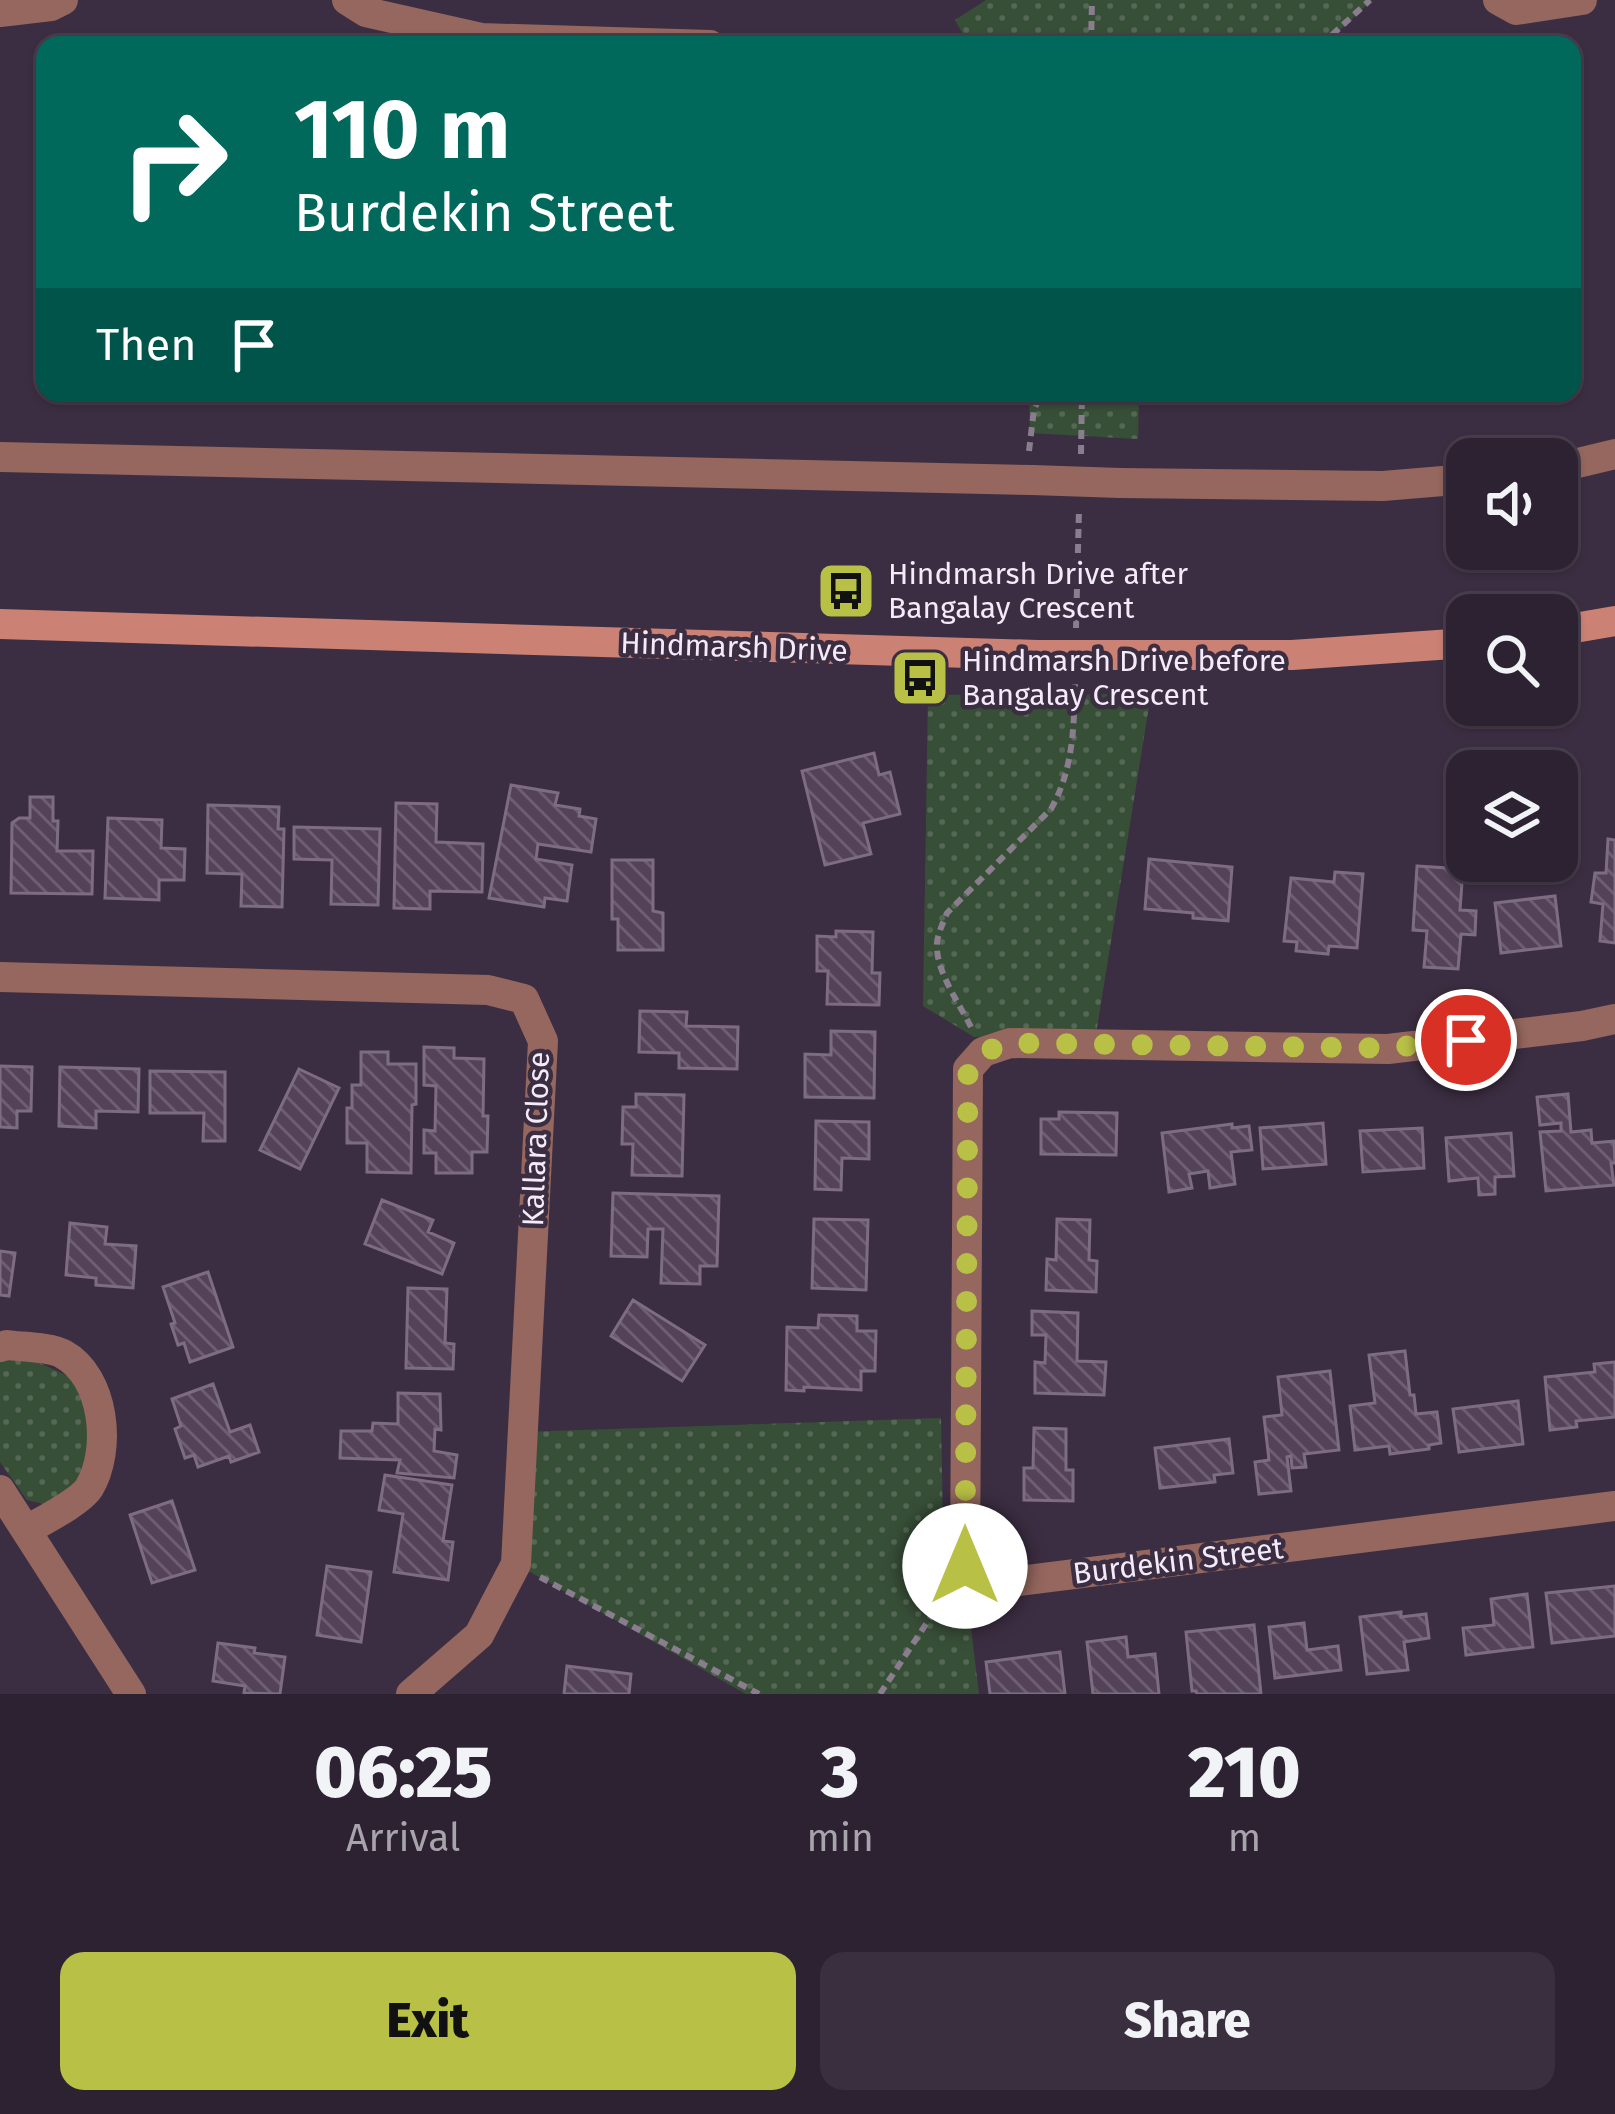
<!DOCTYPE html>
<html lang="en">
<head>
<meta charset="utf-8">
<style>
	body { margin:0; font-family:"Fira Sans",sans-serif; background:#392f3e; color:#f1f3f6; height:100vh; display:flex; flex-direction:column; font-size:45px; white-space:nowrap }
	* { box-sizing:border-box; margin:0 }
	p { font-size:39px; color:#a7a4ac }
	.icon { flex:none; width:66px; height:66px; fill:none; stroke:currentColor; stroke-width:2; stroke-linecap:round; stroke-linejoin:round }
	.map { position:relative; height:1694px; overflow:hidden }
	.side { display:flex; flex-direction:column; background:#2d2232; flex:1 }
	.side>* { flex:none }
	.hud { position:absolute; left:36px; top:36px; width:1545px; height:366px; border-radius:24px; box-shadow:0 3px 9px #0004,0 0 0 3px #483f4d; background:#00695c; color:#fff; overflow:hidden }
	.fabs { position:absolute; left:1446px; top:438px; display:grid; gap:24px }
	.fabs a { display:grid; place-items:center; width:132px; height:132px; border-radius:24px; background:#2d2232; box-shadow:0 3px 9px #0004,0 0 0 3px #483f4d; font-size:60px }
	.pin { position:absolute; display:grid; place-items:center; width:102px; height:102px; color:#fff; margin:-51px; border:6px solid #fff; border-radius:50%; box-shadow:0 3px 12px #0007 }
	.me { position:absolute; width:132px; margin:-66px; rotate:0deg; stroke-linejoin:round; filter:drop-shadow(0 0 9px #0008) }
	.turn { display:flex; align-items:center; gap:42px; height:252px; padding:0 60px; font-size:54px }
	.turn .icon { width:156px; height:156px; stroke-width:2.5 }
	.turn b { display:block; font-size:84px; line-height:102px }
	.then { display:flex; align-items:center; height:114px; padding:0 60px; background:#0003; gap:24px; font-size:45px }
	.eta { display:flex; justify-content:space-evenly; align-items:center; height:204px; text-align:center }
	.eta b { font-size:72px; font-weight:800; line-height:84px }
	.action { display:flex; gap:24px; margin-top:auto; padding:24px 60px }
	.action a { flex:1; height:138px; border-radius:24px; background:#b9c046; color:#111; font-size:48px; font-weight:800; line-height:138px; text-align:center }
	.action a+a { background:#392f3e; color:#f1f3f6 }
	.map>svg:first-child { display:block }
</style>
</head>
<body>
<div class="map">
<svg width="1615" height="1694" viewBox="0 0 1615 1694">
	<defs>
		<pattern id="park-dots" width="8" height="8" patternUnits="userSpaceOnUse" patternTransform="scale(3)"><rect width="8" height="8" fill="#384f37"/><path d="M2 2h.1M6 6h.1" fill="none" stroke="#556855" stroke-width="1.8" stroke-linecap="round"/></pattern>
		<pattern id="building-back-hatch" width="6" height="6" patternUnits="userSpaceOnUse" patternTransform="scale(3)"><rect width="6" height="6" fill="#544358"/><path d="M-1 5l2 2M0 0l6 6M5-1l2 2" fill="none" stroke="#6d5e71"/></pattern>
	</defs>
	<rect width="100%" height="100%" fill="#3c2e42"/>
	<path fill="url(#park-dots)" d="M 986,0 L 1372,0 L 1324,45 L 969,45 L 955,20 Z
		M 1029,393 L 1139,393 L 1138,439 L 1030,433 Z
		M 1151,694 L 1096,1034 L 974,1037 L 923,1006 L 928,695 Z
		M 25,1356 L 70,1377 L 93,1413 L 92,1450 L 78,1485 L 44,1504 L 27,1500 L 0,1462 L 0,1358 Z
		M 941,1418 L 944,1587 L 970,1620 L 979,1694 L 746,1694 L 516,1564 L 522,1432 Z"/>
	<path fill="url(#building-back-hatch)" stroke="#7e6c82" stroke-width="3" d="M 874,753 L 879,775 L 890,772 L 900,814 L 863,823 L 871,854 L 825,865 L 802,771 Z
		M 511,785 L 558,793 L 555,805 L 580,809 L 579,816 L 596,819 L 591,852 L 538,844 L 536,859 L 572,865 L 567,901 L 545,898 L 544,907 L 489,898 Z
		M 30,797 L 53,797 L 53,821 L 58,821 L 57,851 L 93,851 L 92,894 L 11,893 L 12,823 L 19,818 L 30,818 Z
		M 396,803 L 437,804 L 436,842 L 483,844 L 482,892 L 430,891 L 430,909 L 394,908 Z
		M 208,805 L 279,807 L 278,829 L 284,829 L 282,907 L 241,906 L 242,874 L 207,873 Z
		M 108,818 L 162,820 L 161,848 L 185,849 L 184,880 L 159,880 L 159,900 L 105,898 Z
		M 294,827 L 380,829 L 378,905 L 331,904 L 332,860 L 294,859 Z
		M 1608,839 L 1615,840 L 1615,943 L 1600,941 L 1603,904 L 1591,902 L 1595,873 L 1606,873 Z
		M 1149,859 L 1232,867 L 1228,921 L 1193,918 L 1193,913 L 1145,909 Z
		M 612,860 L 653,860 L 653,911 L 663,913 L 663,950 L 618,950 L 618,919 L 612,919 Z
		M 1417,866 L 1463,869 L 1460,910 L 1476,911 L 1475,935 L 1461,934 L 1458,969 L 1424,967 L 1427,931 L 1413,930 Z
		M 1335,872 L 1363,874 L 1357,948 L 1329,946 L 1328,954 L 1296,951 L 1297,942 L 1284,941 L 1291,878 L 1334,882 Z
		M 1555,896 L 1561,946 L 1501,953 L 1495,903 Z
		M 836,931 L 873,932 L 872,973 L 880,973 L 879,1005 L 827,1004 L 828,971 L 817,971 L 817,936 L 836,937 Z
		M 640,1011 L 687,1012 L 686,1026 L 738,1027 L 737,1069 L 679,1068 L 679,1053 L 639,1052 Z
		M 831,1031 L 875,1032 L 874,1098 L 805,1097 L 805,1054 L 831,1055 Z
		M 424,1047 L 454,1048 L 454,1058 L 484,1059 L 483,1116 L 488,1116 L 487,1152 L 472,1152 L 472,1173 L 436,1173 L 436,1153 L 424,1153 L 424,1130 L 435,1131 L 436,1086 L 424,1085 Z
		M 361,1052 L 388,1052 L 388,1064 L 416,1064 L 416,1104 L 412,1105 L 411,1173 L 367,1172 L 367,1143 L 347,1143 L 347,1108 L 352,1108 L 352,1085 L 361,1085 Z
		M 0,1066 L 32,1067 L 31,1111 L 17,1111 L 17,1128 L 0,1127 Z
		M 60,1067 L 139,1069 L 138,1112 L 96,1111 L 96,1128 L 59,1126 Z
		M 299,1069 L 339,1088 L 300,1169 L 260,1150 Z
		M 150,1071 L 225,1072 L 225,1141 L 203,1141 L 204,1113 L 150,1113 Z
		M 636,1094 L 684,1095 L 682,1176 L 632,1175 L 633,1144 L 622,1144 L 623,1107 L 636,1107 Z
		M 1568,1094 L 1571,1132 L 1591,1130 L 1592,1143 L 1614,1141 L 1615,1163 L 1611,1163 L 1614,1185 L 1546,1191 L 1540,1132 L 1561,1131 L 1561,1123 L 1540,1125 L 1537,1097 Z
		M 1059,1112 L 1117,1113 L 1116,1155 L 1041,1154 L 1041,1119 L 1059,1119 Z
		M 816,1121 L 869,1122 L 869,1159 L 842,1158 L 841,1190 L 815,1189 Z
		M 1323,1123 L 1326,1164 L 1263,1169 L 1260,1128 Z
		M 1232,1124 L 1232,1128 L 1249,1126 L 1252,1150 L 1231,1152 L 1235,1184 L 1210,1188 L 1208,1171 L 1189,1174 L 1192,1188 L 1169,1192 L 1162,1133 Z
		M 1422,1128 L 1424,1168 L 1363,1172 L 1360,1131 Z
		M 1511,1133 L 1514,1176 L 1495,1177 L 1495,1194 L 1479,1195 L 1478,1178 L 1449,1181 L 1446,1138 Z
		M 613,1193 L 719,1196 L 717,1266 L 700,1266 L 700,1284 L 661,1283 L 663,1229 L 648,1229 L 647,1257 L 611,1256 Z
		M 382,1200 L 433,1220 L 428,1232 L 454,1243 L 442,1274 L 365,1244 Z
		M 814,1219 L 868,1220 L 866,1290 L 812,1288 Z
		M 1057,1219 L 1090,1220 L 1089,1260 L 1097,1261 L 1096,1292 L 1046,1290 L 1047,1259 L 1056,1260 Z
		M 70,1223 L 107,1227 L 105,1244 L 136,1246 L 133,1288 L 96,1285 L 96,1278 L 66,1275 Z
		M 0,1251 L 15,1253 L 9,1296 L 0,1295 Z
		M 208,1272 L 233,1347 L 190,1362 L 184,1343 L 178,1345 L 171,1324 L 175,1323 L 163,1287 Z
		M 408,1288 L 447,1289 L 445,1343 L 454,1344 L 453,1369 L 406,1368 Z
		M 633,1300 L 705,1345 L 682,1381 L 611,1336 Z
		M 1032,1311 L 1078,1313 L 1077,1361 L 1106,1362 L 1104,1395 L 1035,1393 L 1035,1362 L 1045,1363 L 1046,1335 L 1032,1335 Z
		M 819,1315 L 857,1316 L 857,1331 L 876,1331 L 875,1371 L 861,1371 L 861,1390 L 804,1387 L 804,1391 L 786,1390 L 787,1327 L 818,1328 Z
		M 1405,1351 L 1410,1395 L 1414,1395 L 1416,1414 L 1437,1412 L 1441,1443 L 1429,1445 L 1429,1449 L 1390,1454 L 1389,1446 L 1355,1450 L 1350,1406 L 1375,1403 L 1369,1355 Z
		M 1615,1362 L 1615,1417 L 1576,1421 L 1577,1427 L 1550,1430 L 1545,1377 L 1595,1372 L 1594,1364 Z
		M 1330,1371 L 1339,1450 L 1304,1454 L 1306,1467 L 1292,1468 L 1291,1456 L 1287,1457 L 1291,1491 L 1259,1494 L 1255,1462 L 1269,1460 L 1264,1417 L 1282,1415 L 1278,1377 Z
		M 213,1384 L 230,1432 L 250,1425 L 259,1452 L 231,1462 L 229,1456 L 198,1467 L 194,1455 L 185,1458 L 175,1429 L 181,1426 L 172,1399 Z
		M 398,1393 L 440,1394 L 441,1430 L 435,1429 L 434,1451 L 457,1455 L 454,1478 L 397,1473 L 400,1460 L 340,1458 L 341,1431 L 372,1431 L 373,1423 L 398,1424 Z
		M 1518,1401 L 1523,1444 L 1459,1452 L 1453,1409 Z
		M 1034,1428 L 1066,1429 L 1066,1470 L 1073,1470 L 1073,1501 L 1024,1500 L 1024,1468 L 1033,1468 Z
		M 1229,1439 L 1233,1473 L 1214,1475 L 1215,1482 L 1160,1488 L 1155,1448 Z
		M 385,1475 L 452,1485 L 443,1541 L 453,1542 L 448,1580 L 394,1572 L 403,1514 L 379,1510 Z
		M 172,1501 L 195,1570 L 152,1583 L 130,1515 Z
		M 327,1566 L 371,1572 L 361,1642 L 317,1635 Z
		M 1615,1586 L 1615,1636 L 1552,1643 L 1546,1593 Z
		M 1527,1594 L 1533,1647 L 1466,1655 L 1463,1628 L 1494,1625 L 1491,1599 Z
		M 1401,1612 L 1401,1617 L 1426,1614 L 1429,1638 L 1404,1642 L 1408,1670 L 1367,1674 L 1360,1617 Z
		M 1304,1623 L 1307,1650 L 1338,1646 L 1341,1670 L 1275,1678 L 1269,1627 Z
		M 1254,1625 L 1261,1694 L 1197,1694 L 1196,1691 L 1192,1691 L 1186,1632 Z
		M 1126,1637 L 1128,1657 L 1155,1654 L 1159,1694 L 1093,1694 L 1087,1642 Z
		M 218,1643 L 255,1648 L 254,1653 L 285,1657 L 280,1694 L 244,1693 L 245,1686 L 213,1681 Z
		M 1060,1652 L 1065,1694 L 990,1694 L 986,1662 Z
		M 567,1666 L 631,1674 L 629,1694 L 564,1694 Z"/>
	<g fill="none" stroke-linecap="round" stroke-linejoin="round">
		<path stroke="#897d8e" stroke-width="6" stroke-dasharray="9 6" stroke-linecap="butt" d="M 1091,45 L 1092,0
			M 1321,45 L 1370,0
			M 1029,451 L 1034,409 L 1042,393
			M 1081,454 L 1082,393
			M 1076,628 L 1079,509
			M 971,1027 C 959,1003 935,970 937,943 C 938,933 943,923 947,913 L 1051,809 C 1073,770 1074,728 1075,683
			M 540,1577 L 759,1694
			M 880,1694 L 947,1592"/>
		<path stroke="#95675e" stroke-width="30" d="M 347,0 L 366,12 L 481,38 L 710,45
			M 1498,0 L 1516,10 L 1582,0
			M 0,12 L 51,6 L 63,0
			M 0,457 L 1032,480
			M 1557,468 L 1615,454
			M 1120,483 L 1383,486 L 1467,479
			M 0,977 L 488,990 L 524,999 L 543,1041 L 516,1564 L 479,1635 L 411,1694
			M 1615,1019 L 1582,1026 L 1388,1049 L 1010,1043 L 983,1052 L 968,1069 L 965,1566 L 977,1580 L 995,1584 L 1615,1506
			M 0,1347 L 7,1345 C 21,1347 51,1347 63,1354 C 105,1377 112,1450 89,1488 C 80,1502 42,1521 27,1530
			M 0,1490 L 131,1694"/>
		<path stroke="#cb8275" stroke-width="30" d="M 0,624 L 1037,655
			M 1557,631 L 1615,621
			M 1104,655 L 1292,655 L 1467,643"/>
		<path stroke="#95675e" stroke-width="30" d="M 1032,480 L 1120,483"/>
		<path stroke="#cb8275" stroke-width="30" d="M 1037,655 L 1104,655"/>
	</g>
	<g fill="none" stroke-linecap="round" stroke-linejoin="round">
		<path stroke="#b9c046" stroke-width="21" stroke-dasharray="0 37.8" d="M 965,1566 L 968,1069 L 983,1052 L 1010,1043 L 1388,1048 L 1466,1040"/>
	</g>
	<defs>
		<g id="bus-square" transform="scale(3)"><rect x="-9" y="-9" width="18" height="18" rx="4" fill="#b9c046" stroke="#3c2e42"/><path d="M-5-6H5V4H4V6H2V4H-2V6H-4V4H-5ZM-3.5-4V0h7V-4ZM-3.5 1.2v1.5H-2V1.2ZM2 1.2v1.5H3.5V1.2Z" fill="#111"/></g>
	</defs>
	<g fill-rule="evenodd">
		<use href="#bus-square" x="846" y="591"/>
		<use href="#bus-square" x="920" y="678"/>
	</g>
	<g text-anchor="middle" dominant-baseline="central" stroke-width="9" stroke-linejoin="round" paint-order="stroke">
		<g font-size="30" fill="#f4ebf9" stroke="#3c2e42" text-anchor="start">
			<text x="888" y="574">Hindmarsh Drive after<tspan x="888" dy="34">Bangalay Crescent</tspan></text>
			<text x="962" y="661">Hindmarsh Drive before<tspan x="962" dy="34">Bangalay Crescent</tspan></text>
		</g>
		<g font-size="30" fill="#f4ebf9" stroke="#3c2e42">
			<text transform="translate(734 647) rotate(2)">Hindmarsh Drive</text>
			<text transform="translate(536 1139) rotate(-88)">Kallara Close</text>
			<text transform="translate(1178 1561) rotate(-7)">Burdekin Street</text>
		</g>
	</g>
</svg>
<div class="fabs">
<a><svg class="icon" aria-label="sound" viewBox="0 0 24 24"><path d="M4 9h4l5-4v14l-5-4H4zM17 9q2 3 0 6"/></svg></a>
<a><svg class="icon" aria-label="search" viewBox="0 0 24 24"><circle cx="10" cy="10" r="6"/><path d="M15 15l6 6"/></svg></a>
<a><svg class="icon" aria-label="layers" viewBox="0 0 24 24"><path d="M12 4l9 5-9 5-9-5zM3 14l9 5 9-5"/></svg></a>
</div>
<div class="pin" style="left:1466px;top:1040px;background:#d93025"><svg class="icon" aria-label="arrive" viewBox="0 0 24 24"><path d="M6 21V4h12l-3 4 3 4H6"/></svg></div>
<svg class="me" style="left:965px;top:1566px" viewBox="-20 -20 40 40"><circle r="19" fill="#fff"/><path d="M0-13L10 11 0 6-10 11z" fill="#b9c046"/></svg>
<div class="hud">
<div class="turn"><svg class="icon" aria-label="right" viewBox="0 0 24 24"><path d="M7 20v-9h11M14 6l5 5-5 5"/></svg><div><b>110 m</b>Burdekin Street</div></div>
<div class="then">Then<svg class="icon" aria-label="arrive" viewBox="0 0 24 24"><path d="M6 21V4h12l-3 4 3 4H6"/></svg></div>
</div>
</div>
<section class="side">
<div class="eta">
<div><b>06:25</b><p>Arrival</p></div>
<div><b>3</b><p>min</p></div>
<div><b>210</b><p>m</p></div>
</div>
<div class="action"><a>Exit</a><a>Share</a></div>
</section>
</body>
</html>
